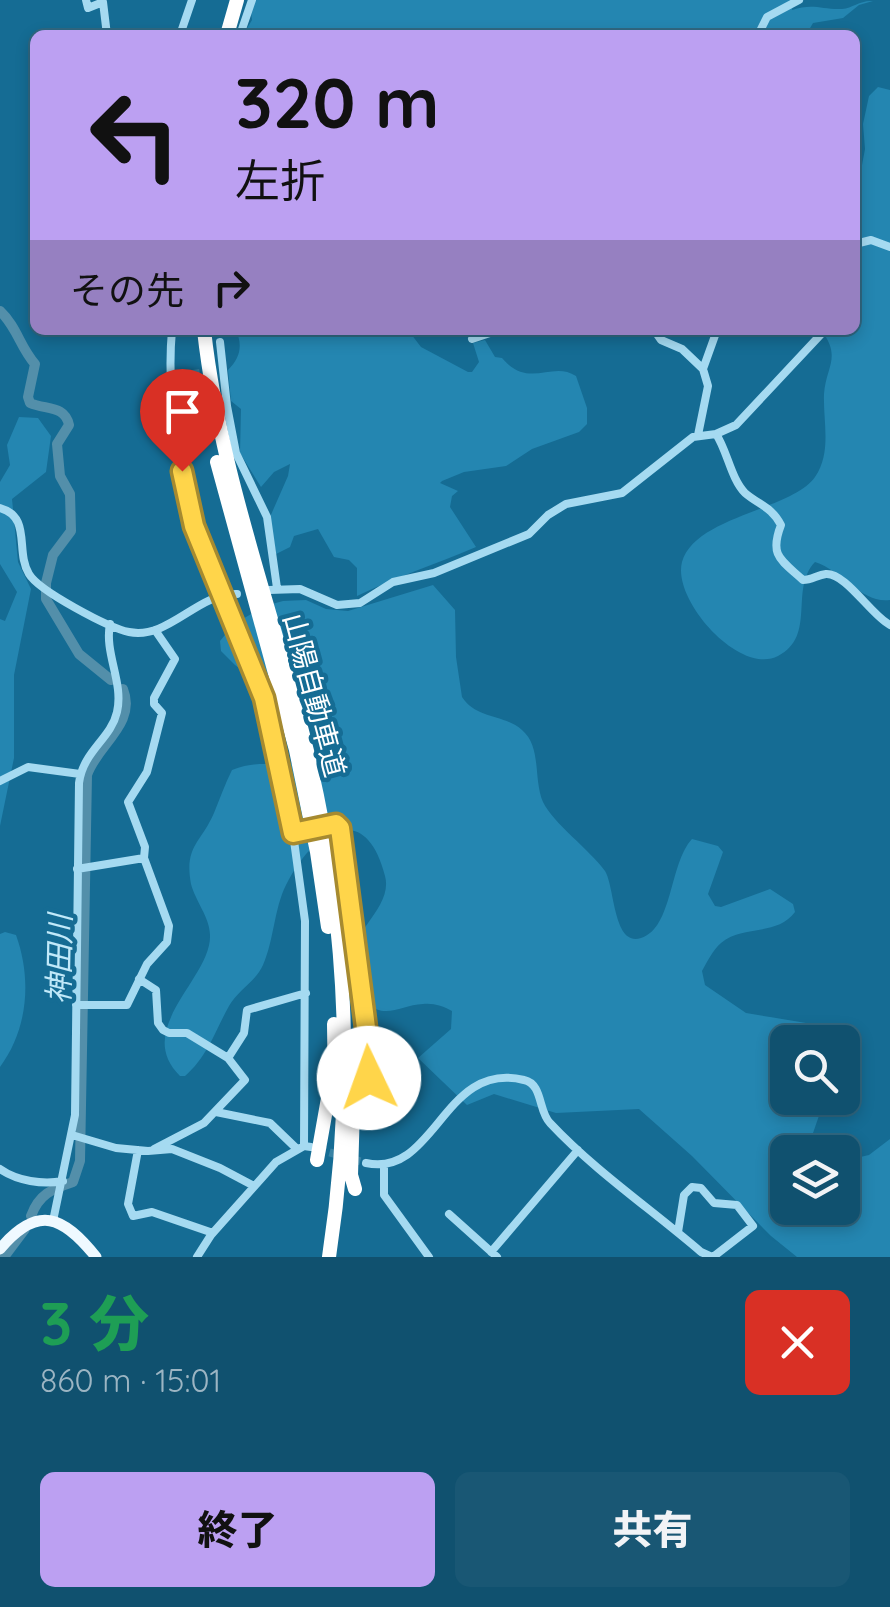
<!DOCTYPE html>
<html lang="ja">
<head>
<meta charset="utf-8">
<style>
	body { margin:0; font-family:Quicksand,"Noto Sans JP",sans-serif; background:#195774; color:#f1f3f6; height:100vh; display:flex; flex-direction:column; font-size:38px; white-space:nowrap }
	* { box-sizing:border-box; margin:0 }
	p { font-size:32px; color:#9cb5c3 }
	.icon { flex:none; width:55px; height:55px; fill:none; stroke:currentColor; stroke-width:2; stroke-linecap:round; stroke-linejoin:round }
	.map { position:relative; height:1257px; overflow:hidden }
	.panel { display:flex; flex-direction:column; background:#10516f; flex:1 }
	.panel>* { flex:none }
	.top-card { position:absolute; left:30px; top:30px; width:830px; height:305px; border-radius:15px; box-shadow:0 5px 15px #0003,0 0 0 2px #306882; background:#bca0f2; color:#111; overflow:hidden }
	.buttons { position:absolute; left:770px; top:1025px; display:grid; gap:20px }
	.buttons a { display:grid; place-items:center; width:90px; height:90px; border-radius:15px; background:#10516f; box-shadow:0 5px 15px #0003,0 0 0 2px #306882; font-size:50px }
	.pin { position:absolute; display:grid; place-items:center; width:85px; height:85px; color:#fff; margin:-102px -42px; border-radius:50% 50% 50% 0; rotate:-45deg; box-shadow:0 0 10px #0007 }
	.pin .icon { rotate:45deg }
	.me { position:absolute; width:110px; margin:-55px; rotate:357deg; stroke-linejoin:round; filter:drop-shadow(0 0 8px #0008) }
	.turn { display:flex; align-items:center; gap:35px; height:210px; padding:0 40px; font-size:45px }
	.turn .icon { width:130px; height:130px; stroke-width:2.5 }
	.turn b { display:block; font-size:70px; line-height:85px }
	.then { display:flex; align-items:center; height:95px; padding:0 40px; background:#0003; gap:20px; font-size:38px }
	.round { display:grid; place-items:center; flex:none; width:105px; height:105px; border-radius:15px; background:#195774 }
	.overview { display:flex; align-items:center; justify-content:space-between; height:170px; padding:0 40px }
	h1 { font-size:60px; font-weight:800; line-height:75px; color:#1e9e55 }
	.action { display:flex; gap:20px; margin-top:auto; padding:20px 40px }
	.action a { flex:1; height:115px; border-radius:15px; background:#bca0f2; color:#111; font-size:40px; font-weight:800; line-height:115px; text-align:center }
	.action a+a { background:#195774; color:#f1f3f6 }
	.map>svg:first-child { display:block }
</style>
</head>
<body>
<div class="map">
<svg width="890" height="1257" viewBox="0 0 890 1257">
	<rect width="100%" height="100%" fill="#156c94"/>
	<path fill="#2486b1" d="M 255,0 L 794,0 L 792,10 C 813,3 823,10 842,9 C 853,8 860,0 873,1 L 859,5 L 843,18 L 813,23 L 806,35 L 243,35 L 252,20 L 251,12 Z
		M 878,87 L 890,90 L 890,600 C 862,604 843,571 815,562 C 789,589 817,636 778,656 C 740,676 672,600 682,562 C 695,516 792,510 815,477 C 832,452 823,422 824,394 C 826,366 842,357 821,330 L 855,330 L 855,203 L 865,149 L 863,124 L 869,96 Z
		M 236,330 L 408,330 L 421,347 L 468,372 L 472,372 L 479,362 L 473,343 L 485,340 L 495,357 L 502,358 C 529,390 552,360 576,376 L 587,408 L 587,424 L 579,432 L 532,449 L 506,466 L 464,472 L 442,481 L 440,483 L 458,491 L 452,496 L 450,507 L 476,547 C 436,564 396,577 357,596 L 357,568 L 349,560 L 334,557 L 318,529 L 294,536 L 290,547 L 276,554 L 270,517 L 288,476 L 290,464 L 274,472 L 261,487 L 240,453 L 241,409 L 231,401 L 228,370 C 240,358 243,346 236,330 Z
		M 19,417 L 38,418 L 51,436 L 46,472 L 12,499 L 18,562 L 31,589 L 14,675 L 14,758 L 0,826 L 0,619 L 5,621 L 17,592 L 0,564 L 0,482 L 10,465 L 7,445 Z
		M 433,585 L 455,610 L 456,657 L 462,697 C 476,719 504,714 522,730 C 542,747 533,779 543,802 C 553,823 589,849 605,871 C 615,887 613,947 641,938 C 673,928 669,864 692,839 L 718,846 L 723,852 L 708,894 L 715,906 L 721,907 L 770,889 L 793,904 L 795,912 C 776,937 743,924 721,943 C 713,950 707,962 702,971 L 705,985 L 746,1013 L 812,1024 L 837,1041 L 788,1042 L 788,1098 L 836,1098 L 821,1110 L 813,1133 L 828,1152 L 788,1152 L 788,1208 L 842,1208 L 843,1161 L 869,1155 L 890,1139 L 890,1257 L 797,1257 L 771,1236 L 692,1156 L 639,1109 L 556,1113 L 494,1094 L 467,1105 L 418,1058 L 451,1029 L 452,1011 C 443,1006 434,1003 423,1004 C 401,1005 386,1020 366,1003 C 361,998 354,993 351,986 C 332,941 395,913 385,876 C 365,797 312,832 286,885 C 274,909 274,940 263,965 C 256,981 238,990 229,1006 C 215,1031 208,1056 185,1076 L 180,1076 C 132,1029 212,978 210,935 C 210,918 195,900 191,884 C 184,846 201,843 214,813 C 220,798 225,784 232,770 C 270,754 294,779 331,745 L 329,736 L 235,665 L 221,651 L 220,641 L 234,624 L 265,606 L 283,601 L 306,600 L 326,609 L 348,611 Z
		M 5,932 L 16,935 C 32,979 28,1029 0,1067 L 0,934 Z"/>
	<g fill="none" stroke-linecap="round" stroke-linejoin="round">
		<path stroke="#538faa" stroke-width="10" d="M 0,311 C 17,327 20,347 35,364 L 28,397 L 30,403 C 46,410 65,405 69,425 L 57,444 L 60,476 L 70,494 L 71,531 L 53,555 L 46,583 L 46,599 L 79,654 L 111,680
			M 31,1216 C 39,1194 52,1189 73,1182 L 80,1161 L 87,775 C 97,745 137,724 123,689
			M 4,1257 L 25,1229"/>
		<path stroke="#3882a4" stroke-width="8" stroke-dasharray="8 4" stroke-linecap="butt" d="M 180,376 L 212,371
			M 316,1077 L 369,1079
			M 318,1149 L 366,1163"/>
		<path stroke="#a5daf1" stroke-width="8" d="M 86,0 L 88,8 L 103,2 L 107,35
			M 180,35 L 192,0
			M 240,35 L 252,0
			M 758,35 L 767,17 L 799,0
			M 855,244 L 871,240 L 890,247
			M 172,330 C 166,394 178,463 194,526 L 255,669 L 275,740 L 292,826 L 305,921 L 304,1146
			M 654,330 L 661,340 L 682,349 L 703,369 L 708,386 L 698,435
			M 472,339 L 499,330
			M 220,342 L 227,406 L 236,453 L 267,517 L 277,588
			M 703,369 L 717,330
			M 716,434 C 727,450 731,479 745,493 C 759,505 772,507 781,525 C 769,556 781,560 803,580 C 812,580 817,575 826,574 C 846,573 871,615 890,625
			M 0,508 C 32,517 15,551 29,574 C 39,591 109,628 129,632 C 169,640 197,593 237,594
			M 269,590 L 300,589 L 337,605 L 360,603 L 393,582 L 434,573 L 529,534 L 548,515 L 566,504 L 622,493 L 693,437 L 716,434 L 736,425 L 825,330
			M 0,781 L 28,767 L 80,774
			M 336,824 L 340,829 L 371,1066 L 369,1079
			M 77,869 L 144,858
			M 139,979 L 156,990 L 158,1023 L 163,1030 L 169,1033 L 187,1033 L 228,1058 L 245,1080 L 204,1123 L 154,1149
			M 76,1005 L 127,1005 L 147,964 L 167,942 L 169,926 L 144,858 L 145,847 L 128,802 L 147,772 L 162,713 L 154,704 L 154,698 L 175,659 L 155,630
			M 228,1058 L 244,1033 L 247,1010 L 306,993
			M 216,1112 L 270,1123 L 297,1149
			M 72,1135 L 116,1148 L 148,1151 L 172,1149 L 220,1168 L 254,1186
			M 138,1150 L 128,1204 L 133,1216 L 152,1212 L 213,1233
			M 366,1163 C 436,1178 443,1060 524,1080 C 543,1084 538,1111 550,1123 C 595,1171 651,1209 701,1252 L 712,1257
			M 384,1165 L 384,1195 L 429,1257
			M 0,1169 C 17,1181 43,1185 63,1181
			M 449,1214 L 497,1257
			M 53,1221 L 75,1115 L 79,783 C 83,751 111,739 117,712 C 124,683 104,653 110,624
			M 678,1232 L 684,1195 L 692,1187 L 701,1188 L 714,1203 L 737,1205 L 753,1226 L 713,1257
			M 491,1252 L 578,1150
			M 197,1257 L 211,1235 L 276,1162 L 304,1146 L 311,1147"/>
		<path stroke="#eff9ff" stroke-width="11" d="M 0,1249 C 38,1204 63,1216 96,1257"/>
		<path stroke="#fff" stroke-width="14" d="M 227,35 L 237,0
			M 204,330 C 220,475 273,610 307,751 C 347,917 355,1088 329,1257
			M 217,462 L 296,750 L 317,852 L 328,927
			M 334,1024 L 335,1097
			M 353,1108 L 351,1175 L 355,1189
			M 317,1160 L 330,1087"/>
		<path stroke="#a5daf1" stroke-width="8" d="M 298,832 L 336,824"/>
	</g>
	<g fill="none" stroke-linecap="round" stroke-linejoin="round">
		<g stroke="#a68a30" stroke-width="25">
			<path id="route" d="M 182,471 L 194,526 L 264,698 L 293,833 L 336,824 L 340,828 L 371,1066 L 369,1078"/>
		</g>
		<use href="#route" stroke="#ffd54a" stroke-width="18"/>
	</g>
	<g text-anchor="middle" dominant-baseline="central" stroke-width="9" stroke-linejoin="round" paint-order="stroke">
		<g font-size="28" fill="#fff" stroke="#156c94">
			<text transform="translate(315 695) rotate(75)">山陽自動車道</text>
		</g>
		<g font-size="30" font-style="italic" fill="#c1e9f9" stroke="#156c94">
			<text transform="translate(59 959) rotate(-89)">神田川</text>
		</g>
	</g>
</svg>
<div class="buttons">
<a><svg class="icon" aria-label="search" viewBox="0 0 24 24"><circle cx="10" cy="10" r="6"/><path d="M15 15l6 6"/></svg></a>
<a><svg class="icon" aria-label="layers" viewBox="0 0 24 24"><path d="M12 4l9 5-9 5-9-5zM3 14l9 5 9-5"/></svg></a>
</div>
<div class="pin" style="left:182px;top:471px;background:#d93025"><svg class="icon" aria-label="arrive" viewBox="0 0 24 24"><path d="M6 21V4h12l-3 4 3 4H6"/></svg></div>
<svg class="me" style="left:369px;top:1078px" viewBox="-20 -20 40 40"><circle r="19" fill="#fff"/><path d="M0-13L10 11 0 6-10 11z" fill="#ffd54a"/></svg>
<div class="top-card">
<div class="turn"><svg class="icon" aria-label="left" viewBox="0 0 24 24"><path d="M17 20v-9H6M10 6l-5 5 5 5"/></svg><div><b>320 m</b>左折</div></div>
<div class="then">その先<svg class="icon" aria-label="right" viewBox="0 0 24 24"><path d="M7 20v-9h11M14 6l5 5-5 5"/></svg></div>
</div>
</div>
<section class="panel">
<div class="overview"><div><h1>3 分</h1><p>860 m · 15:01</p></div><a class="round" style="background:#d93025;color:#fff"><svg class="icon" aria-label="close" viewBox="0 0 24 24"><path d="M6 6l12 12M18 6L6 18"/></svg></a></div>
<div class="action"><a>終了</a><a>共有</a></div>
</section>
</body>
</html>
